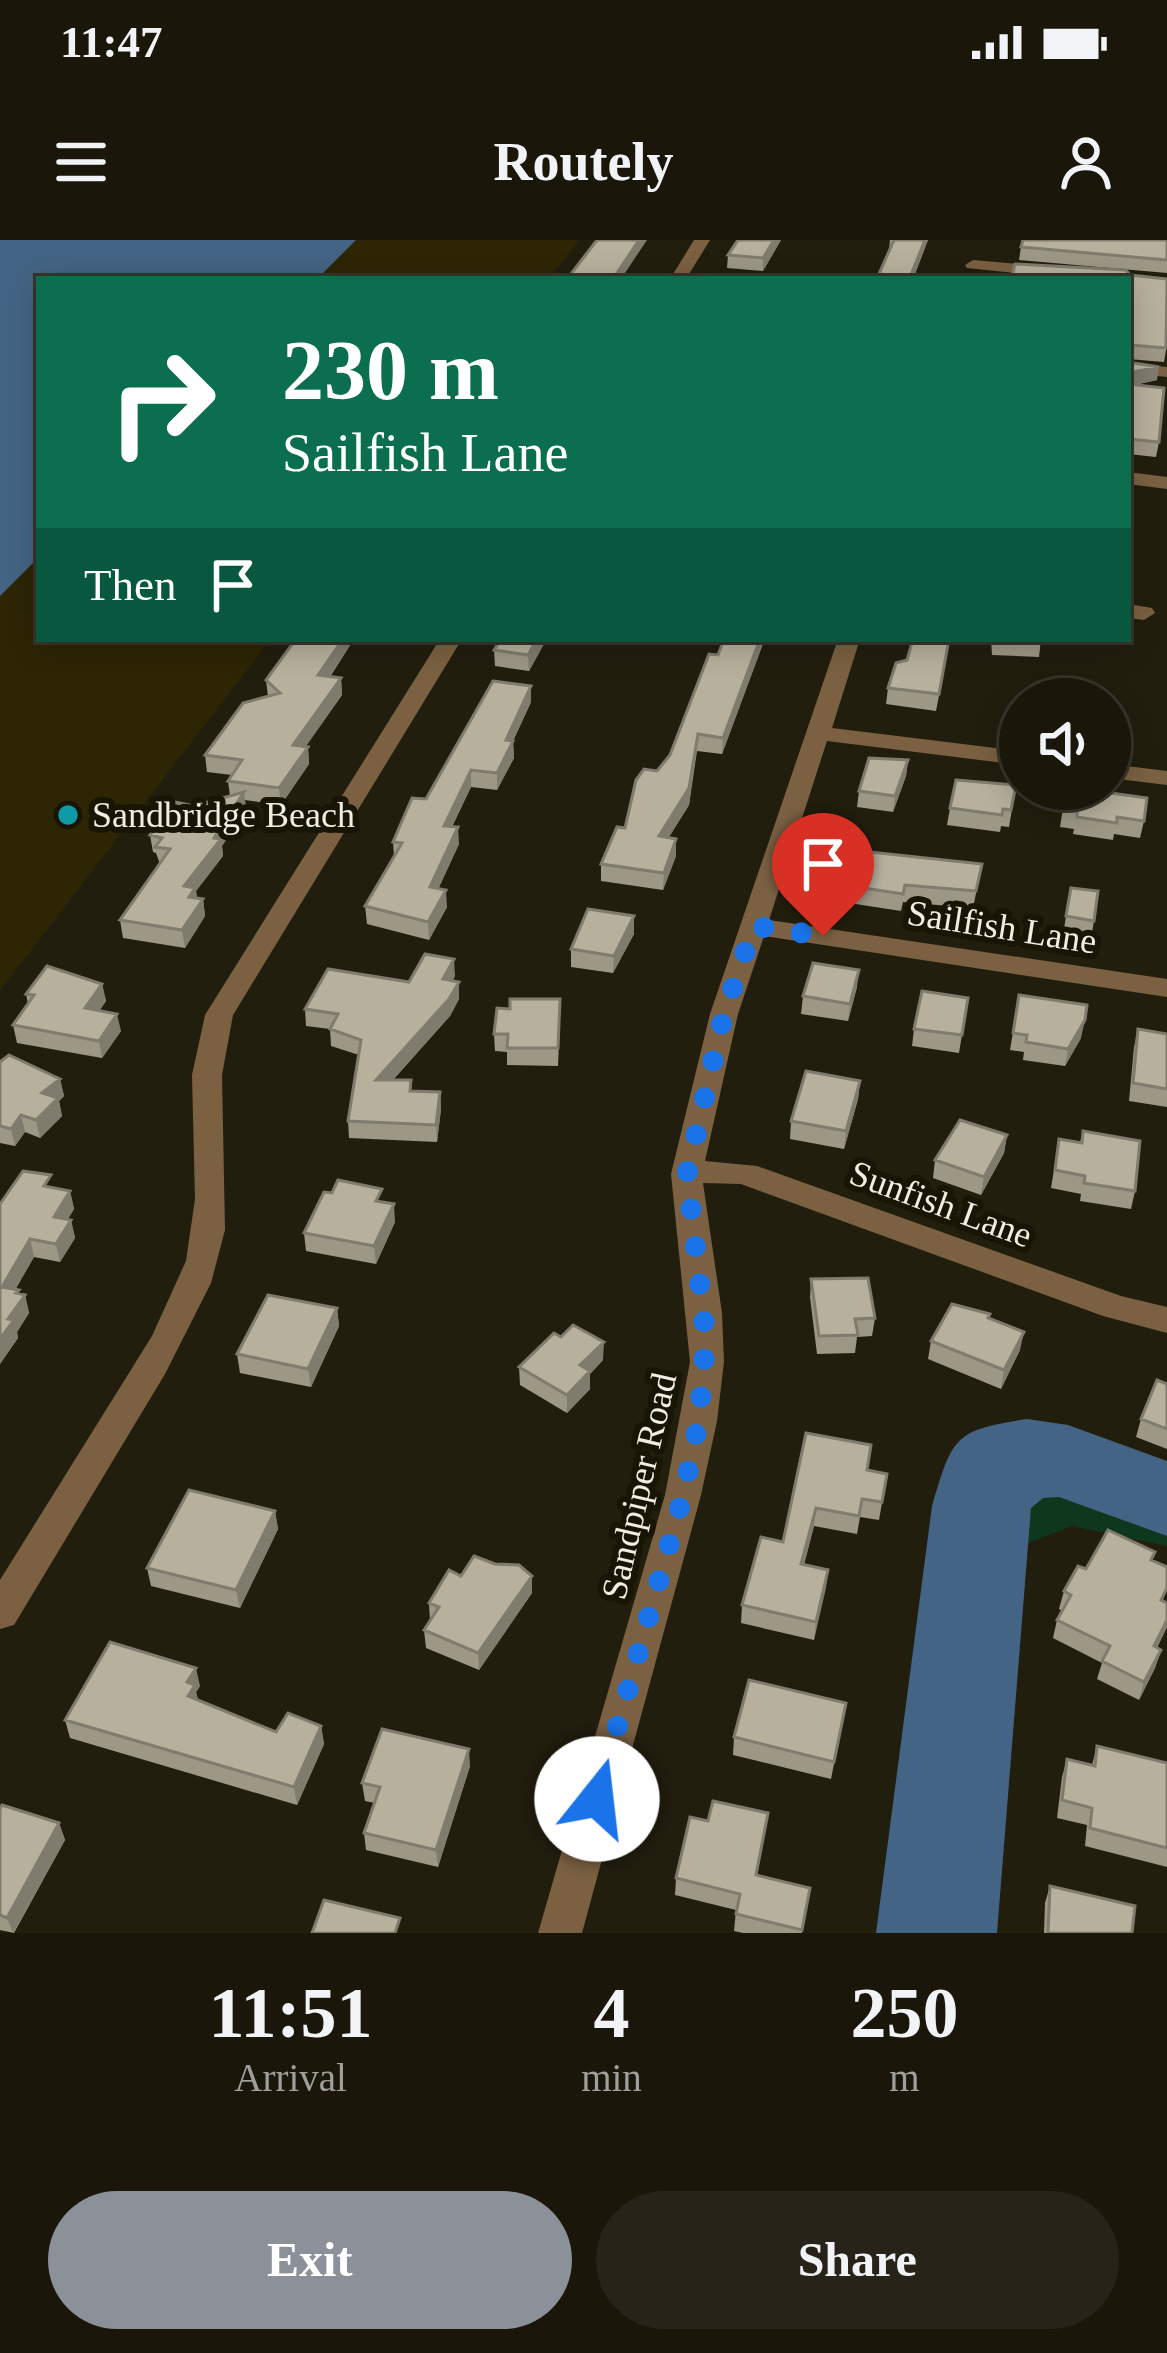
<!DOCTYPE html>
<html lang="en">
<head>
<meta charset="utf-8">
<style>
	body { margin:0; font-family:Georgia,serif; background:#272318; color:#f1f3f6; height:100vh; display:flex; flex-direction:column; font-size:45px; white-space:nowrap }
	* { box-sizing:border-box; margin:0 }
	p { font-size:39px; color:#9f9f9c }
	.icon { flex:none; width:66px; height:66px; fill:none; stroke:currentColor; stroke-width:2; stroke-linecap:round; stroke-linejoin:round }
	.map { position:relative; height:1693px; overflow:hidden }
	.details { display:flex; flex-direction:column; background:#1a160a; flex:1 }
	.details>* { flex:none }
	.top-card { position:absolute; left:36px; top:36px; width:1095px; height:366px; border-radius:0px; box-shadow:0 6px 30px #0003,0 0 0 3px #38352b; background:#0b6e4f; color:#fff; overflow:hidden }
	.tools { position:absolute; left:999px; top:438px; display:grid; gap:24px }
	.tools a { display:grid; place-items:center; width:132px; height:132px; border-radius:50%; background:#1a160a; box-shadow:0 6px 30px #0003,0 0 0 3px #38352b; font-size:60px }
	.pin { position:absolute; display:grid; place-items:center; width:102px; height:102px; color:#fff; margin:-123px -51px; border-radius:50% 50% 50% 0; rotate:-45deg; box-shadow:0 0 12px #0007 }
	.pin .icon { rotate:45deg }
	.me { position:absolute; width:132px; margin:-66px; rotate:16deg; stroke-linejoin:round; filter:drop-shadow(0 0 9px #0008) }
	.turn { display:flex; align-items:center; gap:42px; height:252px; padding:0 48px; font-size:54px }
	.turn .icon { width:156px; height:156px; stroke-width:2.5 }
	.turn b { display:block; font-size:84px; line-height:102px }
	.then { display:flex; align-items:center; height:114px; padding:0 48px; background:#0003; gap:24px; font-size:45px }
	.eta { display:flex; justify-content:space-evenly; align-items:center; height:204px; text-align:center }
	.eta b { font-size:72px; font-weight:600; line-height:84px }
	.action { display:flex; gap:24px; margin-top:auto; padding:24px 48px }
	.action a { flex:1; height:138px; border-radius:72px; background:#8c9099; color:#fff; font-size:48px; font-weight:600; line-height:138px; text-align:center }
	.action a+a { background:#272318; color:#f1f3f6 }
	.status { display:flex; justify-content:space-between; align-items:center; height:84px; padding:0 60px; background:#1a160a; direction:ltr }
	.status svg { height:33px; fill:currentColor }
	header { display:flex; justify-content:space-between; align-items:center; height:156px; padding:0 48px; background:#1a160a; font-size:54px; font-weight:600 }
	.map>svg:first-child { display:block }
</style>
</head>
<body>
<div class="status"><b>11:47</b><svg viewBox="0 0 49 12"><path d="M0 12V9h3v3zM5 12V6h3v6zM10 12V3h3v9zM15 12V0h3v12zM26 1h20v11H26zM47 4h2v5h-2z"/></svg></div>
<header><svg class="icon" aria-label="menu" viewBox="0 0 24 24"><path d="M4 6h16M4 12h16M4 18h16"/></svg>Routely<svg class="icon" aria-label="person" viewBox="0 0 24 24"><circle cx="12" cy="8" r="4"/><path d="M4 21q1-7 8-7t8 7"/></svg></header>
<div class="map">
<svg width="1167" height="1693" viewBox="0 0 1167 1693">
	<rect width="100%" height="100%" fill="#221e0e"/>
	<path fill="#0f371e" d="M 1010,1232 L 1167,1263 L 1167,1306 L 1072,1286 L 1007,1311 Z"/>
	<path fill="#2d2504" d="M 356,0 L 579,0 L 549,39 L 317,39 Z
		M 39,317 L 39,399 L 271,399 L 0,751 L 0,356 Z"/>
	<path fill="#446485" d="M 0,0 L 356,0 L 317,39 L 39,39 L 39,317 L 0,356 Z
		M 1027,1179 L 1068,1185 L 1167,1221 L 1167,1296 L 1059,1257 L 1043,1258 L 1031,1268 L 997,1693 L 876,1693 L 932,1266 C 953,1197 953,1190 1027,1179 Z"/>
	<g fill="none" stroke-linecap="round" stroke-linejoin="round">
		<path fill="#7b6142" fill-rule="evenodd" d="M 694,0 L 710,0 L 686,39 L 670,39 Z
			M 973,20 L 1127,34 L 1135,39 L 1128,44 L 1128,39 L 1072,39 L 967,28 L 965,25 Z
			M 1128,123 L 1167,127 L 1167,137 L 1128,133 Z
			M 1128,232 L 1167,237 L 1167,249 L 1128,244 Z
			M 1128,364 L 1152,368 L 1155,373 L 1144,380 L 1128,378 Z
			M 440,399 L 462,399 L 233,775 L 222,835 L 225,990 L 211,1043 L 165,1134 L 14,1385 L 0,1389 L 0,1340 L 152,1096 L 186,1021 L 195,959 L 192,835 L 205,775 Z
			M 838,399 L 860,399 L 832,488 L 1020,511 L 1020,525 L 827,501 L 769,680 L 1167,739 L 1167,757 L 764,696 L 738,774 L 705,921 L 757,926 L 1121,1056 L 1167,1067 L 1167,1093 L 1103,1076 L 741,944 L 703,943 L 722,1073 L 724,1122 L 717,1181 L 701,1255 L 582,1693 L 538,1693 L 665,1255 L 690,1122 L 671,934 L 710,774 Z
			M 1110,524 L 1167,531 L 1167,545 L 1110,538 Z"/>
	</g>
	<path fill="#9d9786" d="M 738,0 L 781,0 L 763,31 L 727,28 L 728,15 Z
		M 890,0 L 928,0 L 913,39 L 879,39 L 889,10 Z
		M 1167,0 L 1167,33 L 1019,20 L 1021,7 Z
		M 1128,39 L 1167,104 L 1164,122 L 1128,119 Z
		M 1128,122 L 1157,140 L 1135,145 L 1159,202 L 1156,217 L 1128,214 Z
		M 296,399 L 354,399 L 330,437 L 341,438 L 342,455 L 305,507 L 308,507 L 309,524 L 281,565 L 245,560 L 246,569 L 222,606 L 223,616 L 196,651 L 197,658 L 203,659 L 205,676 L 185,708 L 123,698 L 120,680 L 160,624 L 156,613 L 153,612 L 150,595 L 194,566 L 230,556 L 228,541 L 232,535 L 207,532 L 205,515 L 268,456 L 266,440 Z
		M 501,399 L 545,399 L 545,402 L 529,431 L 495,426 L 494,410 Z
		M 724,399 L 767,399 L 764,401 L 722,514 L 697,511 L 689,565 L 669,597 L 676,599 L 676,616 L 663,650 L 601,641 L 601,624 L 625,588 L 657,531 L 670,515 Z
		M 913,399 L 950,399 L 936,471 L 886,464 L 888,448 L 907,420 Z
		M 991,399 L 1041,399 L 1039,417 L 992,415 Z
		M 531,462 L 513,501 L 514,518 L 497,550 L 471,547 L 452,587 L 459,604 L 438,649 L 447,667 L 429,700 L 367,684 L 365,666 L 394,617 L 393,602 L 426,559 Z
		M 908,520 L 906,536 L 893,572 L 857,567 L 859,551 Z
		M 1016,545 L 1009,587 L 1001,586 L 1000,592 L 947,585 L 950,568 Z
		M 1066,549 L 1144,581 L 1140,598 L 1114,594 L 1113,600 L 1073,594 L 1074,589 L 1060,587 Z
		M 982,624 L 973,668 L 903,662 L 901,671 L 849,663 L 850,653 L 842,651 L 844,634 Z
		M 1071,648 L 1094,681 L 1091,698 L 1063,694 Z
		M 634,676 L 634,694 L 613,733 L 571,727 L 571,709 Z
		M 455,736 L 452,741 L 459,759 L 450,776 L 393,840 L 412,851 L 440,852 L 441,869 L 437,902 L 349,898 L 348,881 L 359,815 L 331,806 L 330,789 L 306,786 L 305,769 L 409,742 Z
		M 102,744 L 106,761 L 99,771 L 121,791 L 102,818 L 17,803 L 13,785 L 28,764 L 26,754 Z
		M 857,747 L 848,781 L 801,774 L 803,756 Z
		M 1019,755 L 1081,798 L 1065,826 L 1023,820 L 1024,812 L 1010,810 Z
		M 968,758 L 959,813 L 912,806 L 914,789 Z
		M 560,777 L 558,826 L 507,825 L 507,812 L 495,811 L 494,794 Z
		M 1138,789 L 1167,794 L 1167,867 L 1129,861 L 1134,807 Z
		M 0,822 L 60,839 L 64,856 L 59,861 L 62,876 L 40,898 L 25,892 L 15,906 L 0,903 Z
		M 860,841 L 858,859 L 844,909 L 790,899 L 791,881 Z
		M 1083,891 L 1135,951 L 1131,969 L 1080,961 L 1081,954 L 1051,948 L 1059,899 L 1080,902 Z
		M 1007,895 L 1004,913 L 981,955 L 933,938 L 935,920 Z
		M 54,948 L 70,951 L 74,969 L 68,979 L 71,980 L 75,998 L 60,1022 L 34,1017 L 15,1050 L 20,1054 L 25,1055 L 29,1073 L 17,1092 L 18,1098 L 0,1124 L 0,964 Z
		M 383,962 L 395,982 L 376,1024 L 306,1011 L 304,993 Z
		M 811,1039 L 875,1078 L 872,1096 L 857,1097 L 855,1113 L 817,1114 L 810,1057 Z
		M 337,1068 L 339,1086 L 311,1147 L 240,1133 L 237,1114 Z
		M 990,1074 L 989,1079 L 1020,1110 L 1001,1149 L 928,1119 L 931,1101 Z
		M 561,1097 L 603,1120 L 590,1134 L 590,1149 L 567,1173 L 520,1145 L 519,1127 Z
		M 1167,1144 L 1167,1209 L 1136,1197 L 1141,1179 Z
		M 806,1193 L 867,1230 L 887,1234 L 879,1280 L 860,1277 L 857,1294 L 814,1286 L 804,1325 L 828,1330 L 814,1400 L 741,1383 L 742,1365 L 783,1302 Z
		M 275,1271 L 278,1289 L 240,1368 L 151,1346 L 147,1328 Z
		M 1153,1321 L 1164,1362 L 1167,1363 L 1167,1387 L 1157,1408 L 1161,1410 L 1155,1428 L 1139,1460 L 1097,1439 L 1102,1423 L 1053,1398 L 1057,1380 L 1062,1371 L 1059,1369 L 1064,1351 L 1086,1329 Z
		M 495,1324 L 532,1336 L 532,1353 L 479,1430 L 426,1408 L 424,1390 L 430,1381 L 429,1363 L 461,1336 Z
		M 200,1446 L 196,1452 L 198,1460 L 276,1492 L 321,1486 L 324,1504 L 297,1565 L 70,1498 L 65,1480 Z
		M 846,1463 L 831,1539 L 733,1515 L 734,1497 Z
		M 1097,1506 L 1167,1523 L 1167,1627 L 1085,1606 L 1087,1585 L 1057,1578 L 1062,1537 L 1067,1519 L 1092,1525 Z
		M 470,1526 L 438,1627 L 366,1610 L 364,1593 L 375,1563 L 365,1561 L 362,1543 Z
		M 0,1569 L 59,1583 L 65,1600 L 14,1693 L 0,1690 Z
		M 768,1573 L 757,1636 L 810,1648 L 802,1693 L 743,1693 L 734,1691 L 736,1670 L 675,1655 L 676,1638 L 708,1581 Z
		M 1050,1646 L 1132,1693 L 1044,1693 L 1045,1663 Z"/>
	<path fill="#7f7b6d" d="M 639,0 L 647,0 L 621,39 L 613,39 Z
		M 774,0 L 781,0 L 763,31 L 763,18 Z
		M 925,0 L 928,0 L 913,39 L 910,39 Z
		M 1159,127 L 1157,140 L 1128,146 L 1128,133 Z
		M 343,399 L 354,399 L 320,451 L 318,435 Z
		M 537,399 L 545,399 L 545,402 L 529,431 L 528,415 Z
		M 760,399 L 767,399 L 764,401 L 722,514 L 723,498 Z
		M 341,438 L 342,455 L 295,522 L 293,505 Z
		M 531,446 L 531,462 L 513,501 L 514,518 L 497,550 L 497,533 L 506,500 Z
		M 698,494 L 689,565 L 659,613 L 659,596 Z
		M 308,507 L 309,524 L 281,565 L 279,548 Z
		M 908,520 L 906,536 L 893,572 L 895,556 Z
		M 471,530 L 471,547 L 444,602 L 444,586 Z
		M 244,552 L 246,569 L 222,606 L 223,616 L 196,651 L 198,665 L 192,674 L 184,646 Z
		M 458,587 L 459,604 L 431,665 L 430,647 Z
		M 676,599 L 676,616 L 663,650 L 664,633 Z
		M 446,650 L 447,667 L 429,700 L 428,682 Z
		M 203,659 L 205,676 L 185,708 L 182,690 Z
		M 634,676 L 634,694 L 613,733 L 614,716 Z
		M 454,719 L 455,736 L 444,756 L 443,739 Z
		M 859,730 L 857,747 L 848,781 L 850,764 Z
		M 459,742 L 459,759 L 450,776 L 378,856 L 376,840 Z
		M 102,744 L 106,761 L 89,786 L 85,768 Z
		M 117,774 L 121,791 L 102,818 L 99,801 Z
		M 1085,780 L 1081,798 L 1065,826 L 1068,809 Z
		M 60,839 L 64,856 L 59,861 L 62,876 L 40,898 L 36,880 L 42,853 Z
		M 860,841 L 858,859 L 844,909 L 846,891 Z
		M 440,852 L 441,869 L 437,902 L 436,885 Z
		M 21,875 L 25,892 L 15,906 L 11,889 Z
		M 1007,895 L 1004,913 L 981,955 L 984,937 Z
		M 70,951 L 74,969 L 58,995 L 54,977 Z
		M 394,964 L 395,982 L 376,1024 L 374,1006 Z
		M 71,980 L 75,998 L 60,1022 L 56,1004 Z
		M 30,999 L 34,1017 L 6,1065 L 2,1047 Z
		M 19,1050 L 21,1060 L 25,1055 L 29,1073 L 17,1092 L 18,1098 L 0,1124 L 0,1099 Z
		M 337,1068 L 339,1086 L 311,1147 L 308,1129 Z
		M 1024,1092 L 1020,1110 L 1001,1149 L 1004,1130 Z
		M 604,1102 L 603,1120 L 590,1134 L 590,1149 L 567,1173 L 567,1155 L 580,1125 Z
		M 816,1268 L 814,1286 L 799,1342 L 801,1324 Z
		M 275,1271 L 278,1289 L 240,1368 L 236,1350 Z
		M 828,1330 L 826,1348 L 814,1400 L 816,1382 Z
		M 532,1336 L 532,1353 L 479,1430 L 478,1413 Z
		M 1167,1380 L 1167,1387 L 1148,1424 L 1154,1406 Z
		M 1161,1410 L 1155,1428 L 1139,1460 L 1144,1442 Z
		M 196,1428 L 200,1446 L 196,1452 L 199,1463 L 188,1456 L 187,1442 Z
		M 321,1486 L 324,1504 L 297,1565 L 294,1547 Z
		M 469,1509 L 470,1526 L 438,1627 L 436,1610 Z
		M 59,1583 L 65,1600 L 13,1693 L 7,1678 Z"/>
	<path fill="#b6b09c" stroke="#7f7b6d" stroke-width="3" d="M 597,0 L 639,0 L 613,39 L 567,39 Z
		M 738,0 L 774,0 L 763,18 L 728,15 Z
		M 894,0 L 925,0 L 910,37 L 879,34 Z
		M 1023,0 L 1167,0 L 1167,20 L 1021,7 Z
		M 1015,24 L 1126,30 L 1130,35 L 1167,39 L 1166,108 L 1131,105 L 1128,107 L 1128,39 L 1011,39 Z
		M 1128,122 L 1159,127 L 1128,133 Z
		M 1128,144 L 1164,148 L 1159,202 L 1128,199 Z
		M 296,399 L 343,399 L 318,435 L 341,438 L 293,505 L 308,507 L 279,548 L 228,541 L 242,520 L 205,515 L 243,463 L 280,453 L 266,440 Z
		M 501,399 L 537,399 L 528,415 L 494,410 Z
		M 724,399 L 760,399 L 723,498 L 698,494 L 689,548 L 659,596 L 676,599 L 664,633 L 601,624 L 617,587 L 625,588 L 636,540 L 644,529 L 657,531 L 670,515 L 709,414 L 718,415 Z
		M 913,399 L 949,399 L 939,454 L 888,448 L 896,423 L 907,420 Z
		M 1041,399 L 1042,401 L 994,399 Z
		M 493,441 L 531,446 L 506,500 L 513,501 L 497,533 L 471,530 L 444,586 L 458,587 L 430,647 L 446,650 L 428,682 L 365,666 L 402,603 L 393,602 L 412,558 L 426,559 Z
		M 869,518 L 908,520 L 895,556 L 859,551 Z
		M 956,540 L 1016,545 L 1011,570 L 1003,569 L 1002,575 L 950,568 Z
		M 1066,549 L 1082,549 L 1147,558 L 1144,581 L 1117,577 L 1117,583 L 1077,577 L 1077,572 L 1063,570 Z
		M 244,552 L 214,598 L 221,599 L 184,646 L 195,648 L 189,657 L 203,659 L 182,690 L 120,680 L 170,609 L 155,607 L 162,598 L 150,595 L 175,562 L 194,566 Z
		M 851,610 L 982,624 L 976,651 L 905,645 L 903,654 L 851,646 L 854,636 L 844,634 Z
		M 1071,648 L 1098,651 L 1094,681 L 1066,676 Z
		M 588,669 L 634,676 L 614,716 L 571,709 Z
		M 425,714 L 454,719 L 443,739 L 459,742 L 449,759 L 376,840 L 411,840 L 410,851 L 440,852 L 436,885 L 348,881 L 361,800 L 330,789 L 338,774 L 305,769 L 328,729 L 409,742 Z
		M 813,723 L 859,730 L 850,764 L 803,756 Z
		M 47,726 L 102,744 L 85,768 L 117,774 L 99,801 L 13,785 L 34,755 L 26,754 Z
		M 922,751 L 968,758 L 962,795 L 914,789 Z
		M 1019,755 L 1087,765 L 1085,780 L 1068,809 L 1026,802 L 1027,795 L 1013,793 Z
		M 510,759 L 560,759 L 558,808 L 507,808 L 508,794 L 494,794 L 497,768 L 510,769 Z
		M 1138,789 L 1167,794 L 1167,849 L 1133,843 Z
		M 9,815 L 60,839 L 42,853 L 58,858 L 36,880 L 21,875 L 11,889 L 0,886 L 0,822 Z
		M 806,831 L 860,841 L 846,891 L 791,881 Z
		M 960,880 L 1007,895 L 984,937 L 935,920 Z
		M 1083,891 L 1140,901 L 1135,951 L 1084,943 L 1085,936 L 1055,930 L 1059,899 L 1082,903 Z
		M 23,931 L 51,935 L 44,946 L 70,951 L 54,977 L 71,980 L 56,1004 L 30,999 L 2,1047 L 19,1050 L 16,1053 L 25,1055 L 8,1079 L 14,1080 L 0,1099 L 0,964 Z
		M 338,940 L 382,949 L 376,961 L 394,964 L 374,1006 L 304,993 L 324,952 L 332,953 Z
		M 868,1038 L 875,1078 L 855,1079 L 858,1095 L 819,1096 L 811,1039 Z
		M 268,1055 L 337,1068 L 308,1129 L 237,1114 Z
		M 952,1064 L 990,1074 L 988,1078 L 1024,1092 L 1004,1130 L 931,1101 Z
		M 573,1085 L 604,1102 L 580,1125 L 590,1131 L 567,1155 L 519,1127 L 554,1093 L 561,1097 Z
		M 1157,1140 L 1167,1144 L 1167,1189 L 1141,1179 Z
		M 806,1193 L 871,1205 L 867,1230 L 887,1234 L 882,1262 L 862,1259 L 859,1276 L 816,1268 L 801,1324 L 828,1330 L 816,1382 L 742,1365 L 761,1297 L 783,1302 Z
		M 189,1250 L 275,1271 L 236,1350 L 147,1328 Z
		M 1108,1290 L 1155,1312 L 1151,1320 L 1167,1327 L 1167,1348 L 1161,1360 L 1167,1363 L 1167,1380 L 1154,1406 L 1161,1410 L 1144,1442 L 1102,1421 L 1110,1406 L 1057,1380 L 1071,1355 L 1064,1351 L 1078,1326 L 1086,1329 Z
		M 474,1316 L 495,1324 L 519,1325 L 532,1336 L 478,1413 L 424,1390 L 439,1367 L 429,1363 L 449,1330 L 461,1336 Z
		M 110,1402 L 196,1428 L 187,1442 L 195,1445 L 188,1456 L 276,1492 L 288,1473 L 321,1486 L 294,1547 L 65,1480 Z
		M 749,1440 L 846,1463 L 834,1522 L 734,1497 Z
		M 382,1489 L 469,1509 L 436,1610 L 364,1593 L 380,1547 L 362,1543 Z
		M 1097,1506 L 1167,1523 L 1167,1608 L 1090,1588 L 1092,1568 L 1062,1560 L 1067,1519 L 1095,1526 Z
		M 713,1561 L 768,1573 L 756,1635 L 810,1648 L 802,1690 L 736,1674 L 740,1654 L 676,1638 L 690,1577 L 708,1581 Z
		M 2,1565 L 59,1583 L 7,1678 L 0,1675 L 0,1569 Z
		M 1050,1646 L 1135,1666 L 1132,1693 L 1048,1693 Z
		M 324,1660 L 400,1678 L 395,1693 L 312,1693 Z"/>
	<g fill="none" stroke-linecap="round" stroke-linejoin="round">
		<path stroke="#1a73e8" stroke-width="21" stroke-dasharray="0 37.8" d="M 597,1559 L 683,1256 L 699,1180 L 706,1098 L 687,934 L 724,774 L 754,686 L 823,696"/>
	</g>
	<circle fill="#0f9aa8" stroke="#191505" stroke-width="4.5" cx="68" cy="575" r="12"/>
	<g text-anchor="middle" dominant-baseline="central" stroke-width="12" stroke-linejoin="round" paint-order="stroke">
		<g font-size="36" fill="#f0ede3" stroke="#191505" text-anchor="start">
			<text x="92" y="575">Sandbridge Beach</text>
		</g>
		<g font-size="36" fill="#f0ede3" stroke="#191505">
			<text transform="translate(1002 687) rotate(9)">Sailfish Lane</text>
			<text transform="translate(941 964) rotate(20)">Sunfish Lane</text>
			<text transform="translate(639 1246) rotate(-77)">Sandpiper Road</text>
		</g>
	</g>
</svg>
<div class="tools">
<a><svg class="icon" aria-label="sound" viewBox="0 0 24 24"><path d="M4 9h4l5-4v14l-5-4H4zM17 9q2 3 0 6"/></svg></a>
</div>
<div class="pin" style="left:823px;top:696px;background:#d93025"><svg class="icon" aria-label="arrive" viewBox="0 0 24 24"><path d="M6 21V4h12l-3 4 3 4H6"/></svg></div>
<svg class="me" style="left:597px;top:1559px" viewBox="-20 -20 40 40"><circle r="19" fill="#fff"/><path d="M0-13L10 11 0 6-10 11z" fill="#1a73e8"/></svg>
<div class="top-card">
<div class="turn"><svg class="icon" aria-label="right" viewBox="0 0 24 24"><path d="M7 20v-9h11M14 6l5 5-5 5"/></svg><div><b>230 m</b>Sailfish Lane</div></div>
<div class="then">Then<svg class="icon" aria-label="arrive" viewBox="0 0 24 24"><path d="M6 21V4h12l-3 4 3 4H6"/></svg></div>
</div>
</div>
<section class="details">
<div class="eta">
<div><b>11:51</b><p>Arrival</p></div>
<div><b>4</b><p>min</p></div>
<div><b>250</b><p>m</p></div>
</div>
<div class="action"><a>Exit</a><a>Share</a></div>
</section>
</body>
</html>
